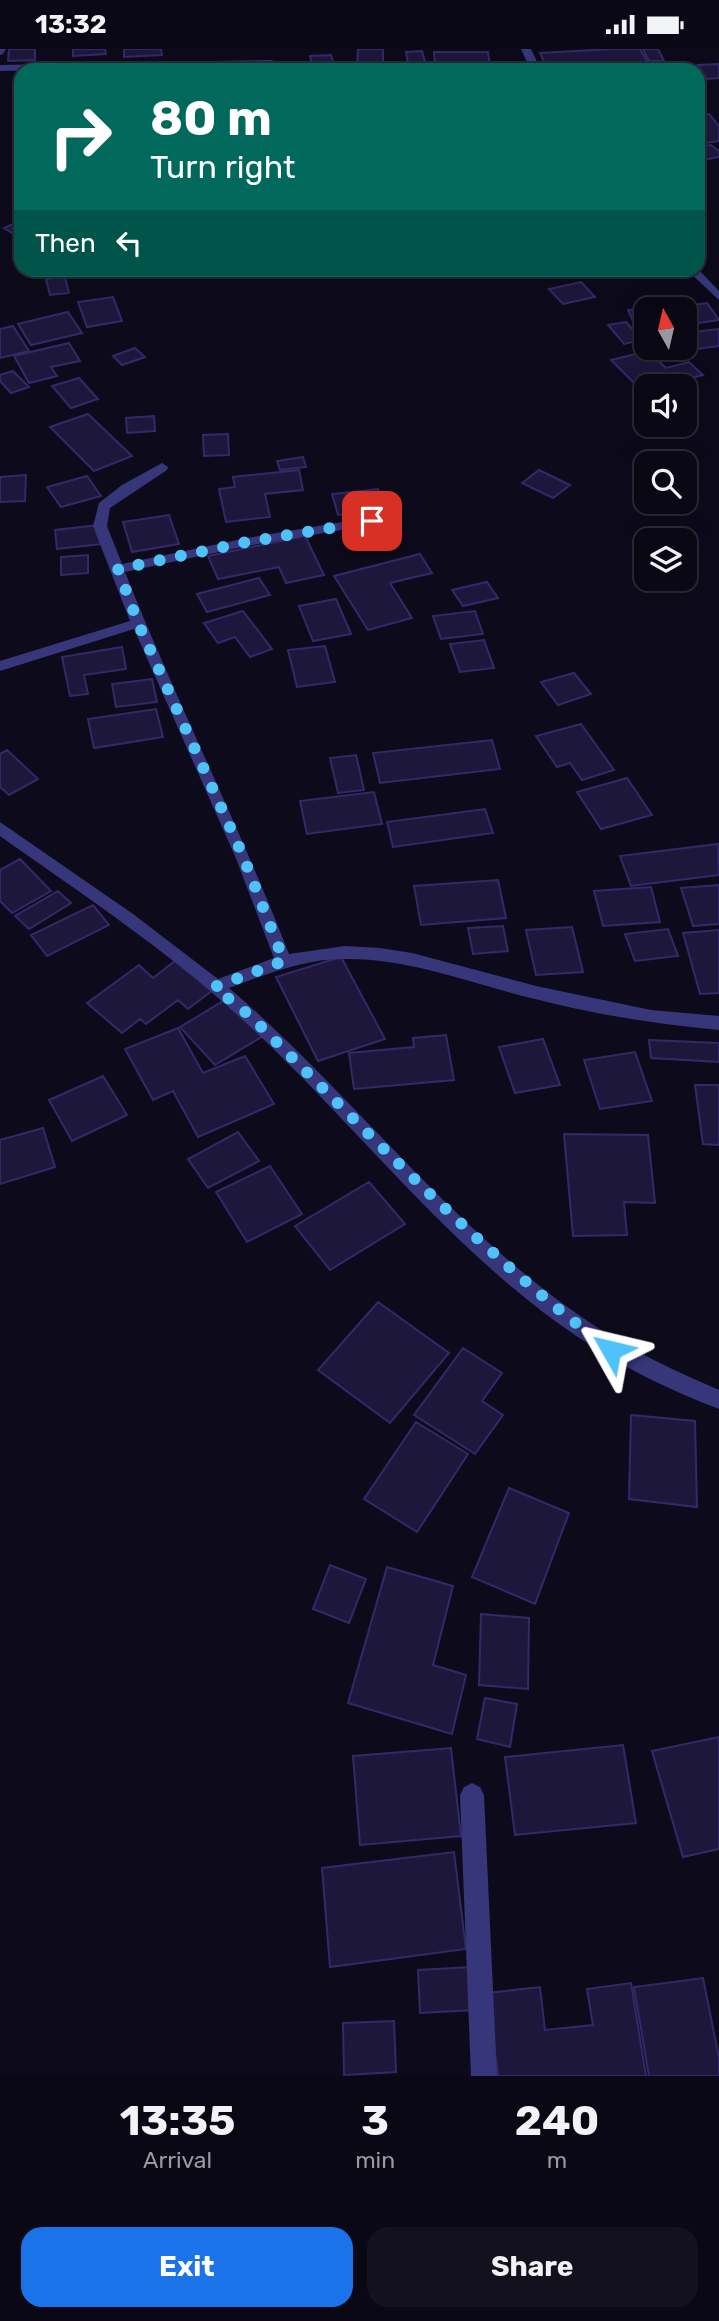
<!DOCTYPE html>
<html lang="en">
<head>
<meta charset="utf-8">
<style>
	body { margin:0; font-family:Rubik,sans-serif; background:#13111d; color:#f1f3f6; height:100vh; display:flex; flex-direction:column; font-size:26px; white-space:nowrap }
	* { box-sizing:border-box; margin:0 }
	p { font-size:23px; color:#999aa0 }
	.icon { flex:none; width:38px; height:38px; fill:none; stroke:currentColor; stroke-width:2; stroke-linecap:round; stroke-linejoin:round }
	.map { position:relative; height:2027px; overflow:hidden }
	.side { display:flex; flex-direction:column; background:#0a0814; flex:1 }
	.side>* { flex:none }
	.banner { position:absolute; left:14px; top:14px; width:691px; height:214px; border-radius:21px; box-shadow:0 7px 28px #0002,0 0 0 2px #2a2934; background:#00695c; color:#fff; overflow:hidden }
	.needle { width:46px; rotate:352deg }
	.fabs { position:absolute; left:634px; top:248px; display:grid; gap:14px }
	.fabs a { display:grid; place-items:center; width:63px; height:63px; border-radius:14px; background:#0a0814; box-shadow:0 7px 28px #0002,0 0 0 2px #2a2934; font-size:35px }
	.pin { position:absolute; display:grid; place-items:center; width:60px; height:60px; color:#fff; margin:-30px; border-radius:14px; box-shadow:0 4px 10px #0006 }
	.me { position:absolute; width:77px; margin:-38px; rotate:307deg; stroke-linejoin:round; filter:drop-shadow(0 0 5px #0008) }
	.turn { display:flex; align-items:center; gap:24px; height:147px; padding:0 21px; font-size:32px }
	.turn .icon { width:91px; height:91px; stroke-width:2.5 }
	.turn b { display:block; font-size:49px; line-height:60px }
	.then { display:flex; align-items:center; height:66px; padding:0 21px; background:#0003; gap:14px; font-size:26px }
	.eta { display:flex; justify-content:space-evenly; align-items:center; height:119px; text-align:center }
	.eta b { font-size:42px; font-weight:700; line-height:49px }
	.action { display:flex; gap:14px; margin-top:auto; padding:14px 21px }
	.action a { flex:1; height:80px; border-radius:21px; background:#1a73e8; color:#fff; font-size:28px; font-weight:700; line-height:80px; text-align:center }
	.action a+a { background:#13111d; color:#f1f3f6 }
	.status { display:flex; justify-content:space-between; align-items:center; height:49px; padding:0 35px; background:#0a0814; direction:ltr }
	.status svg { height:19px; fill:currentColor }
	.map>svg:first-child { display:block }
</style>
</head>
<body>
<div class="status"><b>13:32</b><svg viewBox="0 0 49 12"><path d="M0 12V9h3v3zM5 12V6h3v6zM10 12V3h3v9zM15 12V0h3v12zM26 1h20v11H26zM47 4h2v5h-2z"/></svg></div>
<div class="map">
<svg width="719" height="2027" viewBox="0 0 719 2027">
	<rect width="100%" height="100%" fill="#0d0b1b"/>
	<path fill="#1e173c" stroke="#342968" stroke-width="2" d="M 9,0 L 35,0 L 35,11 L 8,12 Z
		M 73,0 L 105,0 L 106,5 L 73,7 Z
		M 124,0 L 161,0 L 162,6 L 124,8 Z
		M 358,0 L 383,0 L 383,19 L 357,18 Z
		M 611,0 L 640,0 L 648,14 L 548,21 L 540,4 Z
		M 643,0 L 658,0 L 664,12 L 649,12 Z
		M 422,2 L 425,13 L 408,14 L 406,3 Z
		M 434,3 L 488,3 L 490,18 L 435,18 Z
		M 331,6 L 334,17 L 313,18 L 310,7 Z
		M 719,15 L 719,29 L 707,30 L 698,16 Z
		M 697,18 L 706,32 L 698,32 L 698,21 L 658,20 Z
		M 709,65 L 719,77 L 719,92 L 698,95 L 698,66 Z
		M 711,96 L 719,102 L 719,108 L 698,112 L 698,98 Z
		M 21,171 L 21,185 L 17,187 L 4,179 Z
		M 55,220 L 89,220 L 61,228 Z
		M 65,228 L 69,244 L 50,246 L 46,230 Z
		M 581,233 L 595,248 L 563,255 L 549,240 Z
		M 113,248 L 122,272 L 87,278 L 78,253 Z
		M 707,254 L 719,271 L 684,276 L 684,261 L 664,260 Z
		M 648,259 L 646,271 L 633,272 L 628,261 Z
		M 68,263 L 82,284 L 31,296 L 18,275 Z
		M 626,273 L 642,291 L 624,295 L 608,276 Z
		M 13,277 L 29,302 L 0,309 L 0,280 Z
		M 719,280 L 719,297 L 664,304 L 661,299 L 684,299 L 684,284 Z
		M 69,294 L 80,312 L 51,318 L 57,327 L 29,334 L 14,307 Z
		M 135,299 L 145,308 L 122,316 L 113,307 Z
		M 648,302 L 666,319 L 689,313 L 703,326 L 658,338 L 646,338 L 642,342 L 611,311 Z
		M 13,322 L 29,338 L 11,344 L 0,332 L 0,326 Z
		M 79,329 L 98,350 L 71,359 L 52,337 Z
		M 88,365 L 132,407 L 94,422 L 50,378 Z
		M 154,367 L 155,382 L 127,384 L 126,369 Z
		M 228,385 L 229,406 L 204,407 L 203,386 Z
		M 303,408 L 306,418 L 280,421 L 277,412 Z
		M 299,421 L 303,441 L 265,445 L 270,468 L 226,473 L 219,440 L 235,438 L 233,428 Z
		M 539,421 L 570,436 L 553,449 L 522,434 Z
		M 26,426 L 25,452 L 0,453 L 0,428 Z
		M 87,427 L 101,447 L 61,458 L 47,438 Z
		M 378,440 L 385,461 L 338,466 L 332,445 Z
		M 169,466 L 179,495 L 132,503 L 123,473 Z
		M 98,476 L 101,495 L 57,500 L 55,481 Z
		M 305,487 L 324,526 L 286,534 L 279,518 L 218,530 L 208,507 Z
		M 420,505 L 432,524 L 390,534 L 412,569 L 368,581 L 334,527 Z
		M 88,506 L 88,524 L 61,526 L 61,508 Z
		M 259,529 L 270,546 L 207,563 L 197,545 Z
		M 487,533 L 498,549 L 463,557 L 452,541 Z
		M 336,550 L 351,585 L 313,592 L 299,557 Z
		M 243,562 L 272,600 L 250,608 L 235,588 L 218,594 L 204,574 Z
		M 475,562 L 483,585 L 441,590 L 433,567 Z
		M 484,591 L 494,619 L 460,623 L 450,595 Z
		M 325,597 L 335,633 L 297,638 L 288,601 Z
		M 122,598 L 126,620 L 84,626 L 88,645 L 70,647 L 62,608 Z
		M 574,624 L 591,645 L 558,656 L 541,633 Z
		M 152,630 L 157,653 L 116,658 L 112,635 Z
		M 156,660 L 163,688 L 94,699 L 88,670 Z
		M 581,675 L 614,721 L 582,731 L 570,714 L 557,718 L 536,687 Z
		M 492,691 L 500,720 L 380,734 L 373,704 Z
		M 7,701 L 38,730 L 9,746 L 0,738 L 0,705 Z
		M 356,706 L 364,741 L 338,744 L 330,709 Z
		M 627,729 L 652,766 L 601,780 L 577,743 Z
		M 374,743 L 382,775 L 307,785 L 300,752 Z
		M 485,760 L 493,784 L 393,798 L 387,773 Z
		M 718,795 L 719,826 L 631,837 L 620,807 Z
		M 20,810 L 51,842 L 12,864 L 0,852 L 0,821 Z
		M 498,831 L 506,869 L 421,876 L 414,837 Z
		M 719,836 L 719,875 L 693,877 L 681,839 Z
		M 651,838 L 660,873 L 603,877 L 594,842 Z
		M 58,842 L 71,854 L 29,880 L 15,867 Z
		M 93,856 L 109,876 L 47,907 L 31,886 Z
		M 503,877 L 508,902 L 473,905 L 468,879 Z
		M 572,878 L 583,923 L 536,926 L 526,881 Z
		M 668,880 L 678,907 L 635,912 L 625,885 Z
		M 719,881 L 719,944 L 700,945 L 683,884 Z
		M 341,908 L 385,990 L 318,1012 L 276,928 Z
		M 176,911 L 213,941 L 188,960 L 178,951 L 146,975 L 140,970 L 122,984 L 87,954 L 139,916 L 153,929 Z
		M 228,949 L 263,987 L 215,1016 L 180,978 Z
		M 178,979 L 203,1024 L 245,1007 L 274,1055 L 198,1088 L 173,1042 L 153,1051 L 125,1000 Z
		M 446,986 L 454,1031 L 354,1040 L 349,1004 L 414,998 L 413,989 Z
		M 543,990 L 560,1036 L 515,1044 L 499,998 Z
		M 649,991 L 719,994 L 719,1013 L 651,1009 Z
		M 635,1003 L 652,1052 L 600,1060 L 584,1011 Z
		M 103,1027 L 127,1066 L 72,1092 L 49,1051 Z
		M 695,1036 L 719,1036 L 719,1096 L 703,1095 Z
		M 43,1079 L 55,1118 L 0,1135 L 0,1091 Z
		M 238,1083 L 259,1112 L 208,1139 L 188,1110 Z
		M 564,1085 L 648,1086 L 655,1154 L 624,1153 L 627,1186 L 573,1187 Z
		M 270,1117 L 302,1165 L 247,1193 L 216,1143 Z
		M 369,1133 L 405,1175 L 330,1221 L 295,1177 Z
		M 378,1253 L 449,1304 L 390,1374 L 318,1321 Z
		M 463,1299 L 502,1324 L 482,1352 L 503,1366 L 475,1405 L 414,1366 Z
		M 631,1366 L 695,1372 L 697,1458 L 629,1450 Z
		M 416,1373 L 468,1405 L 417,1483 L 364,1450 Z
		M 509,1439 L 569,1464 L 535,1555 L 472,1528 Z
		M 330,1516 L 366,1530 L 349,1574 L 313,1560 Z
		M 387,1518 L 453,1537 L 433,1616 L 466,1626 L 452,1685 L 348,1654 Z
		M 481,1565 L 529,1569 L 528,1640 L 479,1636 Z
		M 485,1649 L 517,1655 L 510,1698 L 477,1690 Z
		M 719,1688 L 719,1800 L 683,1808 L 652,1702 Z
		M 623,1696 L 636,1774 L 515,1786 L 505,1708 Z
		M 451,1699 L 461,1787 L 360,1796 L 353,1707 Z
		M 454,1803 L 466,1900 L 330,1918 L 322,1819 Z
		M 472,1918 L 475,1961 L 420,1964 L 418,1921 Z
		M 703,1929 L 719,2009 L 719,2027 L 649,2027 L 634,1938 Z
		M 631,1934 L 646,2027 L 498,2027 L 487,1944 L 540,1938 L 545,1981 L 593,1976 L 587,1940 Z
		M 394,1972 L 396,2023 L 344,2026 L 343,1974 Z"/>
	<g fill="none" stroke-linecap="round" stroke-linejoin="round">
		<path fill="#37367a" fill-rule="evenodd" d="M 0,0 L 6,0 L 3,5 L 0,6 Z
			M 521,0 L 531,0 L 541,21 L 531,21 Z
			M 271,11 L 300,21 L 271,17 L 0,22 L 0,16 Z
			M 686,220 L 698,220 L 719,242 L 719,251 Z
			M 162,414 L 168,418 L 167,421 L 110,459 L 107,477 L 122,515 L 247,489 L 372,468 L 379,472 L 372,476 L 247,497 L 125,523 C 176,652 239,776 289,905 L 345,897 L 380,899 L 412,904 L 536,937 L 651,961 L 719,967 L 719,981 C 657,975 596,966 535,950 C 473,935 412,910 348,910 C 306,909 267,925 229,939 C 354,1046 454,1184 592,1275 C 632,1302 675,1322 719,1341 L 719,1360 C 669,1341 622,1318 578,1288 C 451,1203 356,1075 244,972 C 170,903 83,846 0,787 L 0,773 L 133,865 L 218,930 L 274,909 L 235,807 L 134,580 L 0,622 L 0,612 L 130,572 L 93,477 L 99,454 L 122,436 Z
			M 472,1734 L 480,1738 L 484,1746 L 497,2027 L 471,2027 L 460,1746 L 464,1738 Z"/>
	</g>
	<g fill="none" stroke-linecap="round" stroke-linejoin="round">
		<path stroke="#4fc3f7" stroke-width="12" stroke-dasharray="0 21.6" d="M 372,472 L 247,493 L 118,520 L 138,574 L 243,807 L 284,912 L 214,938 L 249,966 C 367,1081 479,1203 611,1301"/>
	</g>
</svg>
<div class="fabs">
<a><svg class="needle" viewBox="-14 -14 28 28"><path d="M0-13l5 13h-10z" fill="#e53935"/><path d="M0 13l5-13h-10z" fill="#999aa0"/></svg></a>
<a><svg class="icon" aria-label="sound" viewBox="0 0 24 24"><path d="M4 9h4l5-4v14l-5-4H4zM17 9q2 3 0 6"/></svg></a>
<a><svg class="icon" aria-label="search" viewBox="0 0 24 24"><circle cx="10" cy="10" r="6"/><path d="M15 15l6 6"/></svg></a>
<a><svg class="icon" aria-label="layers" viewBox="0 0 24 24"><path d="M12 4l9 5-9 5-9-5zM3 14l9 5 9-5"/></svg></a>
</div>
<div class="pin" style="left:372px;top:472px;background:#d93025"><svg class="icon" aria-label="arrive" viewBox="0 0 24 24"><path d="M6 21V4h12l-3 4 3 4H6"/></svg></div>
<svg class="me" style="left:611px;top:1301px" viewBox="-20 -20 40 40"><path d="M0-17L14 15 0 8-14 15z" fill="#4fc3f7" stroke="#fff" stroke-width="4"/></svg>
<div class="banner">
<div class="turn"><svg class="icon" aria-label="right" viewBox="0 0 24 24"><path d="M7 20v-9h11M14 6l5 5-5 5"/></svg><div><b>80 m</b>Turn right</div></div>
<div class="then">Then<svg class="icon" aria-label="left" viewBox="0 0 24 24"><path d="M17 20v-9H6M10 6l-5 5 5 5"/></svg></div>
</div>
</div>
<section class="side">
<div class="eta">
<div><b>13:35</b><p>Arrival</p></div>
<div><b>3</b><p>min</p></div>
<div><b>240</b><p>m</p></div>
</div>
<div class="action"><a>Exit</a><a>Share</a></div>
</section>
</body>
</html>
